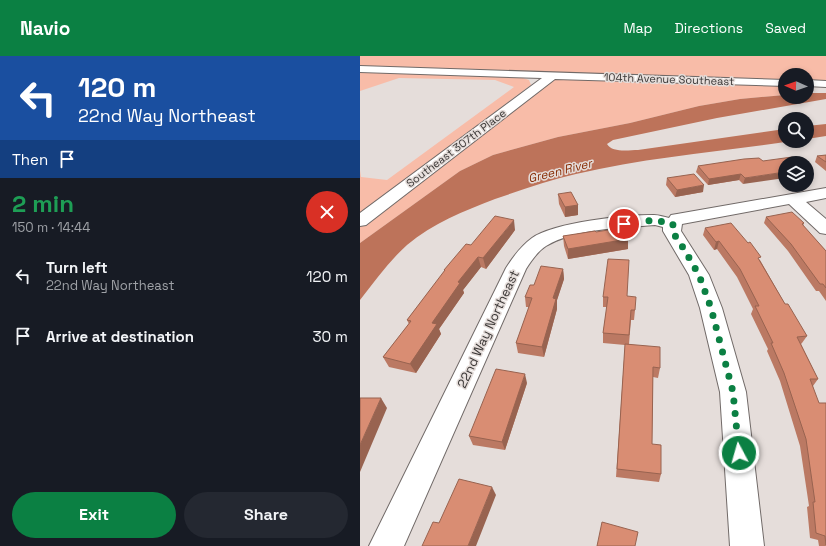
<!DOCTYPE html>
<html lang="en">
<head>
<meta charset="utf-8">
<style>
	body { margin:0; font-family:"Space Grotesk",sans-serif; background:#242831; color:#f1f3f6; height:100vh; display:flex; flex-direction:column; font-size:15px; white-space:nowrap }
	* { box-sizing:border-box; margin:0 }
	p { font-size:13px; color:#9ea1a6 }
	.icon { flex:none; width:22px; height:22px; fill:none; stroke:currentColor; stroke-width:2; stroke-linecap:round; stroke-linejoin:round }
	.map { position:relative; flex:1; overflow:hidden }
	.sheet { display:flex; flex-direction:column; background:#171b24; width:360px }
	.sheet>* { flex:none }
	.top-card { background:#1a4fa0; color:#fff; overflow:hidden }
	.needle { width:26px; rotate:272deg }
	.fabs { position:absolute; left:418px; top:12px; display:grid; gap:8px }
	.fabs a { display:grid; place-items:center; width:36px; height:36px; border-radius:50%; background:#171b24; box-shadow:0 2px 6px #0003; font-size:20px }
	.pin { position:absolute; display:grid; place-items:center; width:34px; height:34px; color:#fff; margin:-17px; border:2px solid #fff; border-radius:50%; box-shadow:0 1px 4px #0007 }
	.me { position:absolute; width:44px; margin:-22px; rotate:354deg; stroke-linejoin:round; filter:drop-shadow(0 0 3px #0008) }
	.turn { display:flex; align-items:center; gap:14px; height:84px; padding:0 12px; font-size:18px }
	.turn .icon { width:52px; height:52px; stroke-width:2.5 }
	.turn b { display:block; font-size:28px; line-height:34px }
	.then { display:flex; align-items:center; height:38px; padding:0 12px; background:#0003; gap:8px; font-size:15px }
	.round { display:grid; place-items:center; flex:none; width:42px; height:42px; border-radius:21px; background:#242831 }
	.overview { display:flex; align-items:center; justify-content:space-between; height:68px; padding:0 12px }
	h1 { font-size:24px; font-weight:600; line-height:30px; color:#1e9e55 }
	.primary-button { display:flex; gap:8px; margin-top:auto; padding:8px 12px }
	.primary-button a { flex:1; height:46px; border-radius:24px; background:#0b8043; color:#fff; font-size:16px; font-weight:600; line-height:46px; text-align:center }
	.primary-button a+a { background:#242831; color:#f1f3f6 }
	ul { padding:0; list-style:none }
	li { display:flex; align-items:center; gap:12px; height:60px; padding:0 12px }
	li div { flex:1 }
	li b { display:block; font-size:15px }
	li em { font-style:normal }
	header { display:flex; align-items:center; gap:24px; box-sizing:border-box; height:56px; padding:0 20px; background:#0b8043; color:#fff }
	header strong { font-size:19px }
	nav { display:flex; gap:22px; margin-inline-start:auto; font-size:14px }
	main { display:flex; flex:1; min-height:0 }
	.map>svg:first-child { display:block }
</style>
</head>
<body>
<header>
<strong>Navio</strong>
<nav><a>Map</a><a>Directions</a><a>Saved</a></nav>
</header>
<main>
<section class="sheet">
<div class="top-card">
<div class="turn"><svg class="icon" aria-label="left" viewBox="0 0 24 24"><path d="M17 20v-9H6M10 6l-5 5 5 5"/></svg><div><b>120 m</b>22nd Way Northeast</div></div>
<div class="then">Then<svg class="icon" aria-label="arrive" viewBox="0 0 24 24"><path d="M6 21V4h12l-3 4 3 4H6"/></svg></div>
</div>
<div class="overview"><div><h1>2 min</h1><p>150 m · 14:44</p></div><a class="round" style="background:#d93025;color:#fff"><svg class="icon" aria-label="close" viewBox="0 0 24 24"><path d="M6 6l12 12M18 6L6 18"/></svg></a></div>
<ul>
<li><svg class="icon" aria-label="left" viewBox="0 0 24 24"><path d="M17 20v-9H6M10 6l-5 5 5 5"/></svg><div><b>Turn left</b><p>22nd Way Northeast</p></div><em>120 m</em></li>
<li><svg class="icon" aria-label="arrive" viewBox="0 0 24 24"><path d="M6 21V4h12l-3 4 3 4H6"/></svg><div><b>Arrive at destination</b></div><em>30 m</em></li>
</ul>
<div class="primary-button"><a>Exit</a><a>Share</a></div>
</section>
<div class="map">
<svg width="466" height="490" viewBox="0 0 466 490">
	<rect width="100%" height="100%" fill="#e5ddda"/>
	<path fill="#f8bca8" d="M 0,0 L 466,0 L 466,25 L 447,25 L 447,19 L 425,19 L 425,24 L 0,12 Z
		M 0,15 L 160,21 L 169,24 L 171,29 L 0,158 L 0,114 L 1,121 L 27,124 L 154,31 L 135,24 L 39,22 L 0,35 Z
		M 198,23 L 425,29 L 425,39 L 380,43 L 339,50 L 270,67 L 198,81 L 133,99 L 100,115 L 0,187 L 0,167 L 192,24 Z"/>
	<path fill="#bd735a" d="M 447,37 L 466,37 L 466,43 L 357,62 L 253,84 L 247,88 C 252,97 269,94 278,94 L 425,73 L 425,85 L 431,85 C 360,96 287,101 216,118 C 189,124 162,134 135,143 C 104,155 73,167 47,189 C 29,205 15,225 0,244 L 0,187 L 100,115 L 133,99 L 198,81 L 270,67 L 339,50 L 380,43 L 425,39 L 425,41 L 447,41 Z
		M 466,68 L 466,80 L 447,83 L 447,70 Z"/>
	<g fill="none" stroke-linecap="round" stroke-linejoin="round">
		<g stroke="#716a68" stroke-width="2">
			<path id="minor" d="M 0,10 L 425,24 L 425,30 L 195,23 L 6,169 L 0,170 L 0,157 L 182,22 L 0,16 Z
				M 447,24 L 466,25 L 466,31 L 447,30 Z
				M 466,132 L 466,142 L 446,146 L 466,163 L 466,178 L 460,177 L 429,148 L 322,168 L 321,175 L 349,219 L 362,252 L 386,336 L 404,490 L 370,490 L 360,336 L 340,252 L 329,219 L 303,175 L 303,171 L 295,169 C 262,172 215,172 186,190 C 178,195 171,205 166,213 L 44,490 L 9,490 L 146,212 C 153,201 161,190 172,182 C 195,166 265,159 294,159 C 299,159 304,161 309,162 L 311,159 L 317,158 Z"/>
		</g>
		<use href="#minor" fill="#fff" fill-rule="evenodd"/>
	</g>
	<path fill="#bb7963" d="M 466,99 L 466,115 L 455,106 L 457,100 Z
		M 399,102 L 383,128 L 379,124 L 348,129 L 336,116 L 338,110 Z
		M 307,122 L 343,136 L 315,141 L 306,129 Z
		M 198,138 L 218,149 L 218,159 L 205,161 L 199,148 Z
		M 406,161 L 444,167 L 443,170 L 466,195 L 466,245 L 459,235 L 456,235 L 428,195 L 404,167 Z
		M 345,172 L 400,204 L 425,248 L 447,280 L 442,287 L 441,288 L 458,323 L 453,330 L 466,490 L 459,490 L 458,484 L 450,482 L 447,451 L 449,450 L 440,390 L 420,325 L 407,295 L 408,293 L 391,258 L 393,253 L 377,221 L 357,193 L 354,194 L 343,179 Z
		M 155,174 L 126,213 L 121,211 L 103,234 L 104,237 L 79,273 L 81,278 L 56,317 L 29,311 L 23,301 L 49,268 L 47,264 L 84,216 L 84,214 L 111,189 Z
		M 236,176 L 268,183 L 268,193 L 208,203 L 204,190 L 203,180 Z
		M 203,213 L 204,223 L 197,244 L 197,253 L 184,301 L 158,297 L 156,287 L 169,251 L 166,251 L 165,241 Z
		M 267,240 L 275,254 L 274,264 L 271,264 L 269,288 L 300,312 L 298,322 L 293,321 L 292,388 L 301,418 L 299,426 L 256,421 L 265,289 L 243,287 L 243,277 L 247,251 L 243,251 L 243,241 Z
		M 167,327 L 145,394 L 113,389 L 109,380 Z"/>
	<path fill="#986350" d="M 425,116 L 425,122 L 383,128 L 385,122 Z
		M 381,118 L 379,124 L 348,129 L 349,123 Z
		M 344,129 L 343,136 L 315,141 L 317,134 Z
		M 218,149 L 218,159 L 205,161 L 205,151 Z
		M 154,164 L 155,174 L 126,213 L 123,202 Z
		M 268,183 L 268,193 L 208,203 L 208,193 Z
		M 359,185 L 357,193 L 354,194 L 356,186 Z
		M 118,201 L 121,211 L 103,234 L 104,237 L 79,273 L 81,278 L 56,317 L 50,308 L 72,267 L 98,226 Z
		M 203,213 L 204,223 L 197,244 L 197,253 L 184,301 L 182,291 L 193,242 Z
		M 165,318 L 167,327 L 145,394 L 142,386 Z
		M 21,342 L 27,352 L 0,416 L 0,389 Z
		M 132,431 L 136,439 L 116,490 L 108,490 Z"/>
	<path fill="#d98d73" stroke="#986350" d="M 466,99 L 466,106 L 457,100 Z
		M 432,101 L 440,107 L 425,107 L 425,116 L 385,122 L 381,118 L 349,123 L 338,110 L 384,103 L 399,102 L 403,105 Z
		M 334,118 L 344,129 L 317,134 L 307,122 Z
		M 211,136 L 218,149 L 205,151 L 198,138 Z
		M 432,156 L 444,167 L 442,168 L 466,195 L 466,232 L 463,228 L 460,228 L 431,188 L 406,161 Z
		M 135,160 L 154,164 L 123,202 L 118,201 L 98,226 L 100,227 L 72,267 L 77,268 L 50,308 L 23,301 L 51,265 L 47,264 L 85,214 L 84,214 L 106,188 L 111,189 Z
		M 371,167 L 388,187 L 390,186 L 401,201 L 398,202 L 425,248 L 428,248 L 447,280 L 437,281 L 458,323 L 450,323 L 459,347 L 466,347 L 466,489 L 465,480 L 456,477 L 453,446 L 455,446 L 446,383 L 424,317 L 411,287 L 413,287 L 395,250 L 399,250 L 380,213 L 359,185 L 356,186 L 345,172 Z
		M 266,171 L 268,183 L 208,193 L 203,180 L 235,175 L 236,176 Z
		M 248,203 L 269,204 L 267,240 L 276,241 L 275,254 L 271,254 L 269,279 L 243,277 L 248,241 L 243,241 Z
		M 181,210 L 203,213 L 193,242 L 196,243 L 182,291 L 156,287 L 172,242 L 165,241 L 170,229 L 174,229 Z
		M 265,288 L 300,291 L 300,312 L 293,311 L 292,388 L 301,389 L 301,418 L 257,413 Z
		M 136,313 L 165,318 L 142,386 L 109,380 Z
		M 0,342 L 21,342 L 0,389 Z
		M 99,423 L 132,431 L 108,490 L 62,490 L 73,466 L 79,467 Z
		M 242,466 L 278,476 L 275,490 L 237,490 Z"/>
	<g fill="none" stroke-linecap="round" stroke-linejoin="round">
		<path stroke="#0b8043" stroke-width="7" stroke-dasharray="0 12.6" d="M 264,168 L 295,164 L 313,168 L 312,175 L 324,193 L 339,219 L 351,252 L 373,336 L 379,397"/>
	</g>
	<g text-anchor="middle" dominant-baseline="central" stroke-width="3" stroke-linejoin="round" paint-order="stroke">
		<g font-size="11" fill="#3a3736" stroke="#e5ddda">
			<text transform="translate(309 23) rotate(2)">104th Avenue Southeast</text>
			<text transform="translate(96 92) rotate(-37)">Southeast 307th Place</text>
		</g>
		<g font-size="12" font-style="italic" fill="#892f08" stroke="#e5ddda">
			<text transform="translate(200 115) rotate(-14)">Green River</text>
		</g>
		<g font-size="13" fill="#3a3736" stroke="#e5ddda">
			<text transform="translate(128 273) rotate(-65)">22nd Way Northeast</text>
		</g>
	</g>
</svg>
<div class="fabs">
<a><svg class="needle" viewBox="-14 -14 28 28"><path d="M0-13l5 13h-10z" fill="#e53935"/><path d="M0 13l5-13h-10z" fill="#9ea1a6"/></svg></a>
<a><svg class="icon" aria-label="search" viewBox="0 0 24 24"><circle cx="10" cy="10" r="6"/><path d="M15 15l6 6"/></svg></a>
<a><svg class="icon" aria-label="layers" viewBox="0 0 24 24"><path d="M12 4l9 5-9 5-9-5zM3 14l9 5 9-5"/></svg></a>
</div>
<div class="pin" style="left:264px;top:168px;background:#d93025"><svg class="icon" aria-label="arrive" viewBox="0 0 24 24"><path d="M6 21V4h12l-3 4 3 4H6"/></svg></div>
<svg class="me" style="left:379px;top:397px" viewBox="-20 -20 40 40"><circle r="17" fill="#0b8043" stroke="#fff" stroke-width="3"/><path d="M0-11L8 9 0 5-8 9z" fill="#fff"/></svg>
</div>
</main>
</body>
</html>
